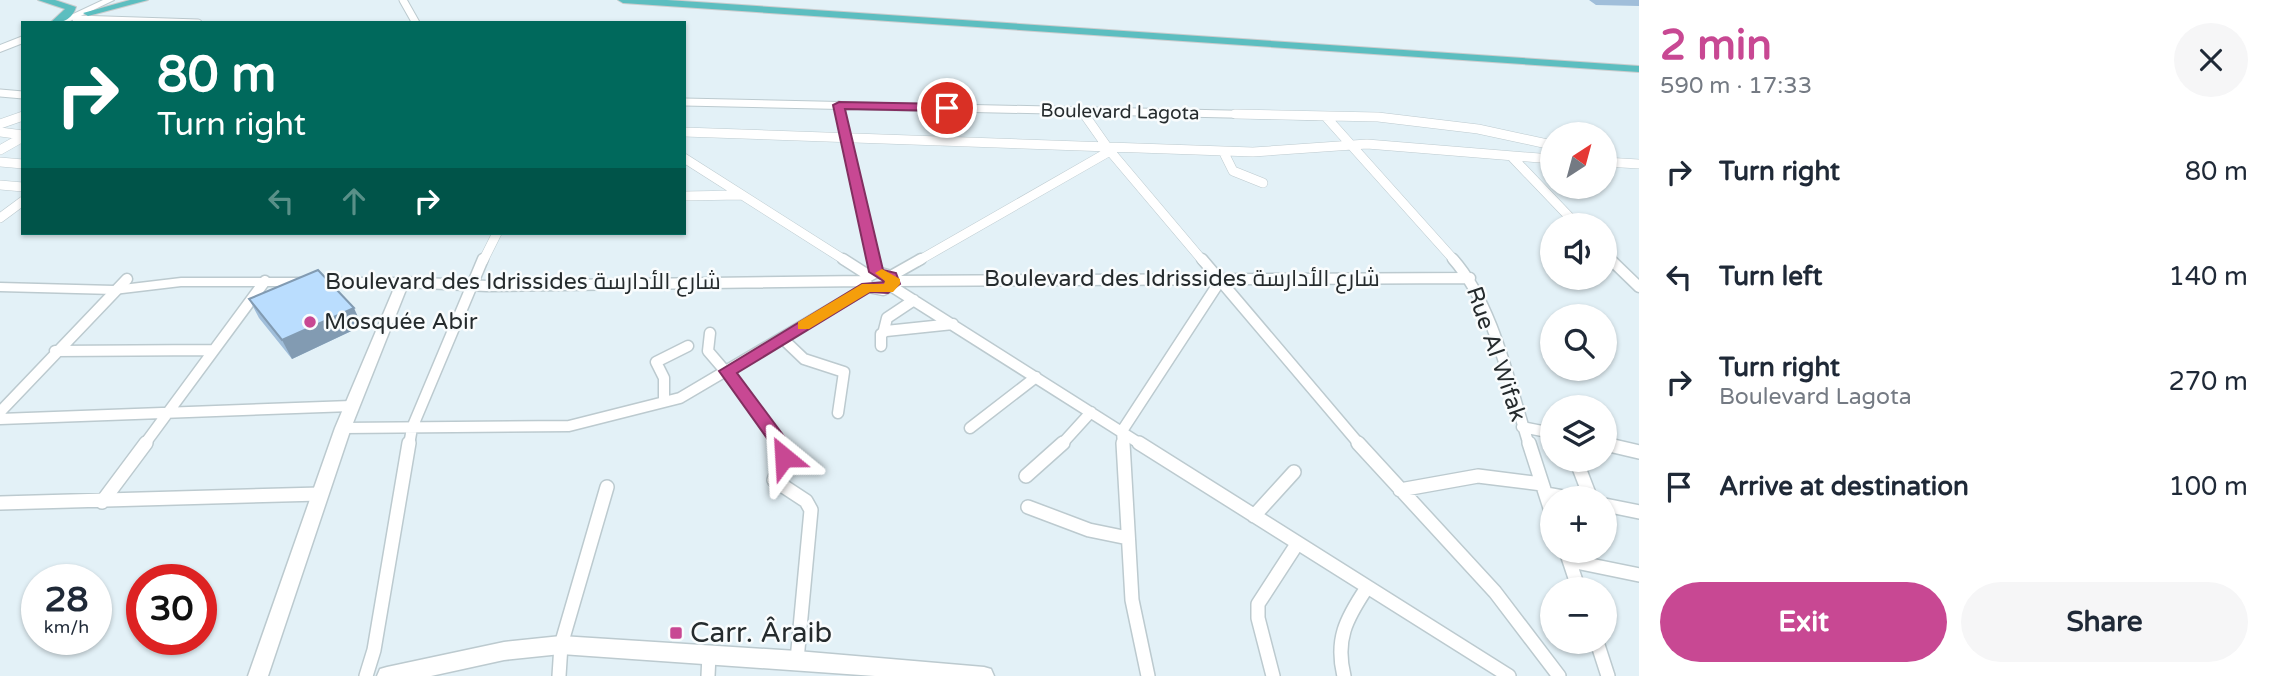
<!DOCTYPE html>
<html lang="en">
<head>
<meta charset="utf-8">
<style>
	body { margin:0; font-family:"Varela Round",Cairo,sans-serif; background:#f6f6f7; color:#1f2937; height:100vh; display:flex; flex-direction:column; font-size:26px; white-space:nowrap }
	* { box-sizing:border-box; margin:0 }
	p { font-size:23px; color:#747a83 }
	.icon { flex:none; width:38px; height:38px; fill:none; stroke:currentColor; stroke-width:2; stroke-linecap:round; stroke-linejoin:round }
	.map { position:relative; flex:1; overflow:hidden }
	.details { display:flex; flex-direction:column; background:#fff; width:630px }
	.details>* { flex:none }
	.banner { position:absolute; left:21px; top:21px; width:665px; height:214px; border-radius:0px; box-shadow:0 2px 5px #0004; background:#00695c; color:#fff; overflow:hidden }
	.needle { width:46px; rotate:36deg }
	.controls { position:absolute; left:1540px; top:122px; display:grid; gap:14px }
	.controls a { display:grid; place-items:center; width:77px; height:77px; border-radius:50%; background:#fff; box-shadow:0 2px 5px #0004; font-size:35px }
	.speed { position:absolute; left:21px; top:564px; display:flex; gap:14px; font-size:35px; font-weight:700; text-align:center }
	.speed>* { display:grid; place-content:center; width:91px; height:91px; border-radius:50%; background:#fff; box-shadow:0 2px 5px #0004; line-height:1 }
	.speed small { font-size:18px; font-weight:400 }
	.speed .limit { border:10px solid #d22; background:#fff; color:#111 }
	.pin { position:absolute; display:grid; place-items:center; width:60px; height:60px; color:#fff; margin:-30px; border:4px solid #fff; border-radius:50%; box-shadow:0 2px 7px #0007 }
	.me { position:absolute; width:77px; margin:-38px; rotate:333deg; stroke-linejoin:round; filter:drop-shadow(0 0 5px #0008) }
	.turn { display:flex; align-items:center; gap:24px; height:147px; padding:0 21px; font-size:32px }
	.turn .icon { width:91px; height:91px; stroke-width:2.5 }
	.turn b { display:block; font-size:49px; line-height:60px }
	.lanes { display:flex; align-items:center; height:66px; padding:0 21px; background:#0003; justify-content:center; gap:35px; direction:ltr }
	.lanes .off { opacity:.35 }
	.round { display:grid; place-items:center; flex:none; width:74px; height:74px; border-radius:37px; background:#f6f6f7 }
	.summary { display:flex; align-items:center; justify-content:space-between; height:119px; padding:0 21px }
	h1 { font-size:42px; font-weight:700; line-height:52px; color:#c84893 }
	.primary-button { display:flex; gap:14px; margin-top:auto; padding:14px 21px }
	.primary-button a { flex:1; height:80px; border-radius:42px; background:#c84893; color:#fff; font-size:28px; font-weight:700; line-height:80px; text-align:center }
	.primary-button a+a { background:#f6f6f7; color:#1f2937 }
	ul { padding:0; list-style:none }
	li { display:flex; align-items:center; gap:21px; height:105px; padding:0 21px }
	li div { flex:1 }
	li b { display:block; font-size:26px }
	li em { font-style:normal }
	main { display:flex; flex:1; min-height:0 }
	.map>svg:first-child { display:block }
</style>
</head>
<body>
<main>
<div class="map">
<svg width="1639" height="676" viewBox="0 0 1639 676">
	<rect width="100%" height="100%" fill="#e3f1f7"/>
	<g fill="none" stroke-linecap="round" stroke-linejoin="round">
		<g stroke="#bccacf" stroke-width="9">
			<path id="minor-far3" d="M 403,0 L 416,23
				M 76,19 L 198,23
				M 0,93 L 23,95
				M 684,102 L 1316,116
				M 839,105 L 841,116
				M 1082,111 L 1085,116"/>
		</g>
		<g stroke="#bccacf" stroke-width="10">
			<path id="minor-far2" d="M 841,114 L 874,261
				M 1084,114 L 1110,151 L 1203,261
				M 1235,114 L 1378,117 L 1478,129 L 1552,145
				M 1326,117 L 1455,261
				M 0,124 L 23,116
				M 0,132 L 23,135
				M 684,132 L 1253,152 L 1367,144 L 1552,159
				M 0,150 L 23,137
				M 1223,151 L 1233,171 L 1263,183
				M 1511,156 L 1578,226
				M 684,158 L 846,261
				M 0,162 L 23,164
				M 1605,162 L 1639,164
				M 0,185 L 23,187
				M 684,196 L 741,195
				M 0,218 L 23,201
				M 1605,254 L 1612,261
				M 483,261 L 497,233
				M 918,261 L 1110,151"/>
		</g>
		<g stroke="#bccacf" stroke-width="13">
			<path id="minor-far1" d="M 843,259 L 868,275
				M 874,259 L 877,272
				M 1202,259 L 1360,445
				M 1453,259 C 1494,305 1510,386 1529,445
				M 1610,259 L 1639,287
				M 877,272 L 891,276 L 891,286 L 883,290 L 868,287 L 865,278 Z
				M 891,276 L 921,259
				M 893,281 L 1470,278
				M 403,282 L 487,286 L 864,281
				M 891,286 L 1142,445
				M 884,330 L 887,318 L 914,300
				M 710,333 L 708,351 L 744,393 L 780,445
				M 782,338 L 804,359 L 844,372 L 838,413
				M 881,346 L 881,334 L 886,331 L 953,324
				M 55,351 L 213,350
				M 664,401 L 664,378 L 656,362 L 688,346
				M 0,412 L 127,279
				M 0,419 L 351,406
				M 1522,427 L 1552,433
				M 343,428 L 569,426 L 680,398 L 868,287
				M 970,428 L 1036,377
				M 144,445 L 265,281
				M 409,445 L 412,428 L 483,259
				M 1061,445 L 1091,412
				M 1123,445 L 1122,431 L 1220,281"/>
		</g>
		<g stroke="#bccacf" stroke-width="16">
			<path id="minor" d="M 779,443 L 785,452 L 774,480 L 806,501 L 811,510 L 797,660
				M 1123,443 L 1132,600 L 1148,676
				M 1139,443 L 1509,676
				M 1358,443 L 1495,592 L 1559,676
				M 1529,443 L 1552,514
				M 1605,444 L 1639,452
				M 1576,460 L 1591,499
				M 1026,476 L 1063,443
				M 1400,490 L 1478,476 L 1542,484
				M 1546,494 L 1574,499
				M 102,502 L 146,443
				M 0,503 L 320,494
				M 1605,505 L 1639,512
				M 1028,507 L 1089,530 L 1128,538
				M 1254,516 L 1294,472
				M 1566,551 L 1579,590
				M 1571,561 L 1639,575
				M 1597,642 L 1608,676
				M 366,676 L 374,650 L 409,443
				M 559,676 L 561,645 L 607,487
				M 708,676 L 709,655
				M 1273,676 L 1258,618 L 1258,604 L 1297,544
				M 1344,676 C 1335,640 1346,619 1366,589"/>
		</g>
		<g stroke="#bccacf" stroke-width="3">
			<path id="tertiary" d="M 181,278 L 403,278 L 409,282 L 351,428 L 268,676 L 248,676 L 335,428 L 395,286 L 181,286 L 114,294 L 0,291 L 0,283 L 114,286 Z
				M 561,636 L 797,651 L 984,667 L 991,669 L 994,676 L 875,676 L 561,654 L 504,660 L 431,676 L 377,676 L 380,669 L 387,667 L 504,642 Z"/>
		</g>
		<g stroke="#bccacf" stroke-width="2">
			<path id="secondary" d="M 103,0 L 114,0 L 66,23 L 54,23 Z
				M 23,36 L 23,43 L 0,52 L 0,45 Z"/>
		</g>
		<g stroke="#cbcccd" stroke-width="2">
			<path id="trunk" d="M 38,0 L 55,0 L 76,7 C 72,20 62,23 50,23 L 65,9 Z
				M 130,0 L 148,0 L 88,16 L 83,13 Z
				M 618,0 L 667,0 L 1639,66 L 1639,72 L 623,3 Z"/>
		</g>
		<use href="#minor-far3" stroke="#fff" stroke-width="7"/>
		<use href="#minor-far2" stroke="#fff" stroke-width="9"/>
		<use href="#minor-far1" stroke="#fff" stroke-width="10"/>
		<use href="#minor" stroke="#fff" stroke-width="13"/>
		<use href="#tertiary" fill="#fff" fill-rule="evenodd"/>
		<use href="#secondary" fill="#fff" fill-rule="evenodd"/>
		<use href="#trunk" fill="#5cbec0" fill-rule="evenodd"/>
	</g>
	<path fill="#a0beda" d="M 1589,0 L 1639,0 L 1639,6 L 1596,5 Z
		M 249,299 L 362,326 L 292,359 L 259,318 Z"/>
	<path fill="#829bb2" d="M 354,308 L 362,326 L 292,359 L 282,340 Z"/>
	<path fill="#baddfe" stroke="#829bb2" stroke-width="2" d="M 318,270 L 354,308 L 282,340 L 249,299 Z"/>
	<path fill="#c84893" stroke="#822f60" stroke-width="2" d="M 839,102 L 947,104 L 953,108 L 947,111 L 845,109 L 883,270 L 896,273 L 900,284 L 888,293 L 870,292 L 737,373 L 792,447 L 793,457 L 784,464 L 777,462 L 774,448 L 719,371 L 862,284 L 885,282 L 869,272 L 833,105 Z"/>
	<path fill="#f59e0b" d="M 882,269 L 900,279 L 900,284 L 893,292 L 870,292 L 809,329 L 798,329 L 798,322 L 862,284 L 884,284 L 885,281 L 875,273 Z"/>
	<g fill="#c84893" stroke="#f9fcfd" stroke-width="2.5">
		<circle cx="310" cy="322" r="7"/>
		<rect x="669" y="626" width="14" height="14" rx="3.5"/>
	</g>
	<g text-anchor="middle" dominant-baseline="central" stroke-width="5" stroke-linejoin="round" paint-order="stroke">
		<g font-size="19" fill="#252b2d" stroke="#f9fcfd">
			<text transform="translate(1120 112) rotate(1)">Boulevard Lagota</text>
		</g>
		<g font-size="23" fill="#252b2d" stroke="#f9fcfd">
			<text x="1182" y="279">Boulevard des Idrissides شارع الأدارسة</text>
			<text x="523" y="282">Boulevard des Idrissides شارع الأدارسة</text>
			<text transform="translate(1496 354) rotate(71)">Rue Al Wifak</text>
		</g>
		<g font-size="23" fill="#252b2d" stroke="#f9fcfd" text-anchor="start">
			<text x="324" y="322">Mosquée Abir</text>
		</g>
		<g font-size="28" fill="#252b2d" stroke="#f9fcfd" text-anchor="start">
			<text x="690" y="633">Carr. Âraib</text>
		</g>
	</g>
</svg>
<div class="controls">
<a><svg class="needle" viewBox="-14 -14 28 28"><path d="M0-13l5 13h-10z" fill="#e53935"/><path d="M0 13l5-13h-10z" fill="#747a83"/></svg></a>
<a><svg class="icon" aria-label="sound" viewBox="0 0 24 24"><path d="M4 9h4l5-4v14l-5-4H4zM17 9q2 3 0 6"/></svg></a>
<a><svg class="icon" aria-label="search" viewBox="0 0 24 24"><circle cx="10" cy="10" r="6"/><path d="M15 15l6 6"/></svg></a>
<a><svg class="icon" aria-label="layers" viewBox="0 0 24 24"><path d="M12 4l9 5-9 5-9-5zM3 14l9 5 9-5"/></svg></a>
<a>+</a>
<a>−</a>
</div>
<div class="speed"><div>28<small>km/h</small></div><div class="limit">30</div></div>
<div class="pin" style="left:947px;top:108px;background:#d93025"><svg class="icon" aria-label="arrive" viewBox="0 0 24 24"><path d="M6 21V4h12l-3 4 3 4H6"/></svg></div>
<svg class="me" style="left:784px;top:457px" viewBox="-20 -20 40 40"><path d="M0-17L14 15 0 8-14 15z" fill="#c84893" stroke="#fff" stroke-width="4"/></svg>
<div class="banner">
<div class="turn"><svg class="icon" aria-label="right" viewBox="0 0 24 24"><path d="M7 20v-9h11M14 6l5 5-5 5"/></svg><div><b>80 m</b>Turn right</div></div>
<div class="lanes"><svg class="icon off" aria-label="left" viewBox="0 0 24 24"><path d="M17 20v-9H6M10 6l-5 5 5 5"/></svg><svg class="icon off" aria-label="ahead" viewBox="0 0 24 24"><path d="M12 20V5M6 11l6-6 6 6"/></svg><svg class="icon" aria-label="right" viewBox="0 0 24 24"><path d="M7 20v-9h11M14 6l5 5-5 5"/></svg></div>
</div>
</div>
<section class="details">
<div class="summary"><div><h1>2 min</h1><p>590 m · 17:33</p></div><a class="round"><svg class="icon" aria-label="close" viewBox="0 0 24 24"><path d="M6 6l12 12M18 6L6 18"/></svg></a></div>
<ul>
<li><svg class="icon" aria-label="right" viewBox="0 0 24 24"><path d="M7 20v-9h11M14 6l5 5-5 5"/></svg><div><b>Turn right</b></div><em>80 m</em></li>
<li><svg class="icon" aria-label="left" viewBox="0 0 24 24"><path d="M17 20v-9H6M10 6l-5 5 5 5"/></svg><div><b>Turn left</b></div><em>140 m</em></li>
<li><svg class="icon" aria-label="right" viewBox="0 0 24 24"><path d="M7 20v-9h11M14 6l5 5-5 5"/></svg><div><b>Turn right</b><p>Boulevard Lagota</p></div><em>270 m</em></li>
<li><svg class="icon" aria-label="arrive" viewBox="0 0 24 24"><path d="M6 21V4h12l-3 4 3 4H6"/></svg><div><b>Arrive at destination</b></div><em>100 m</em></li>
</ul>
<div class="primary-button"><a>Exit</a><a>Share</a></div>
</section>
</main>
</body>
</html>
